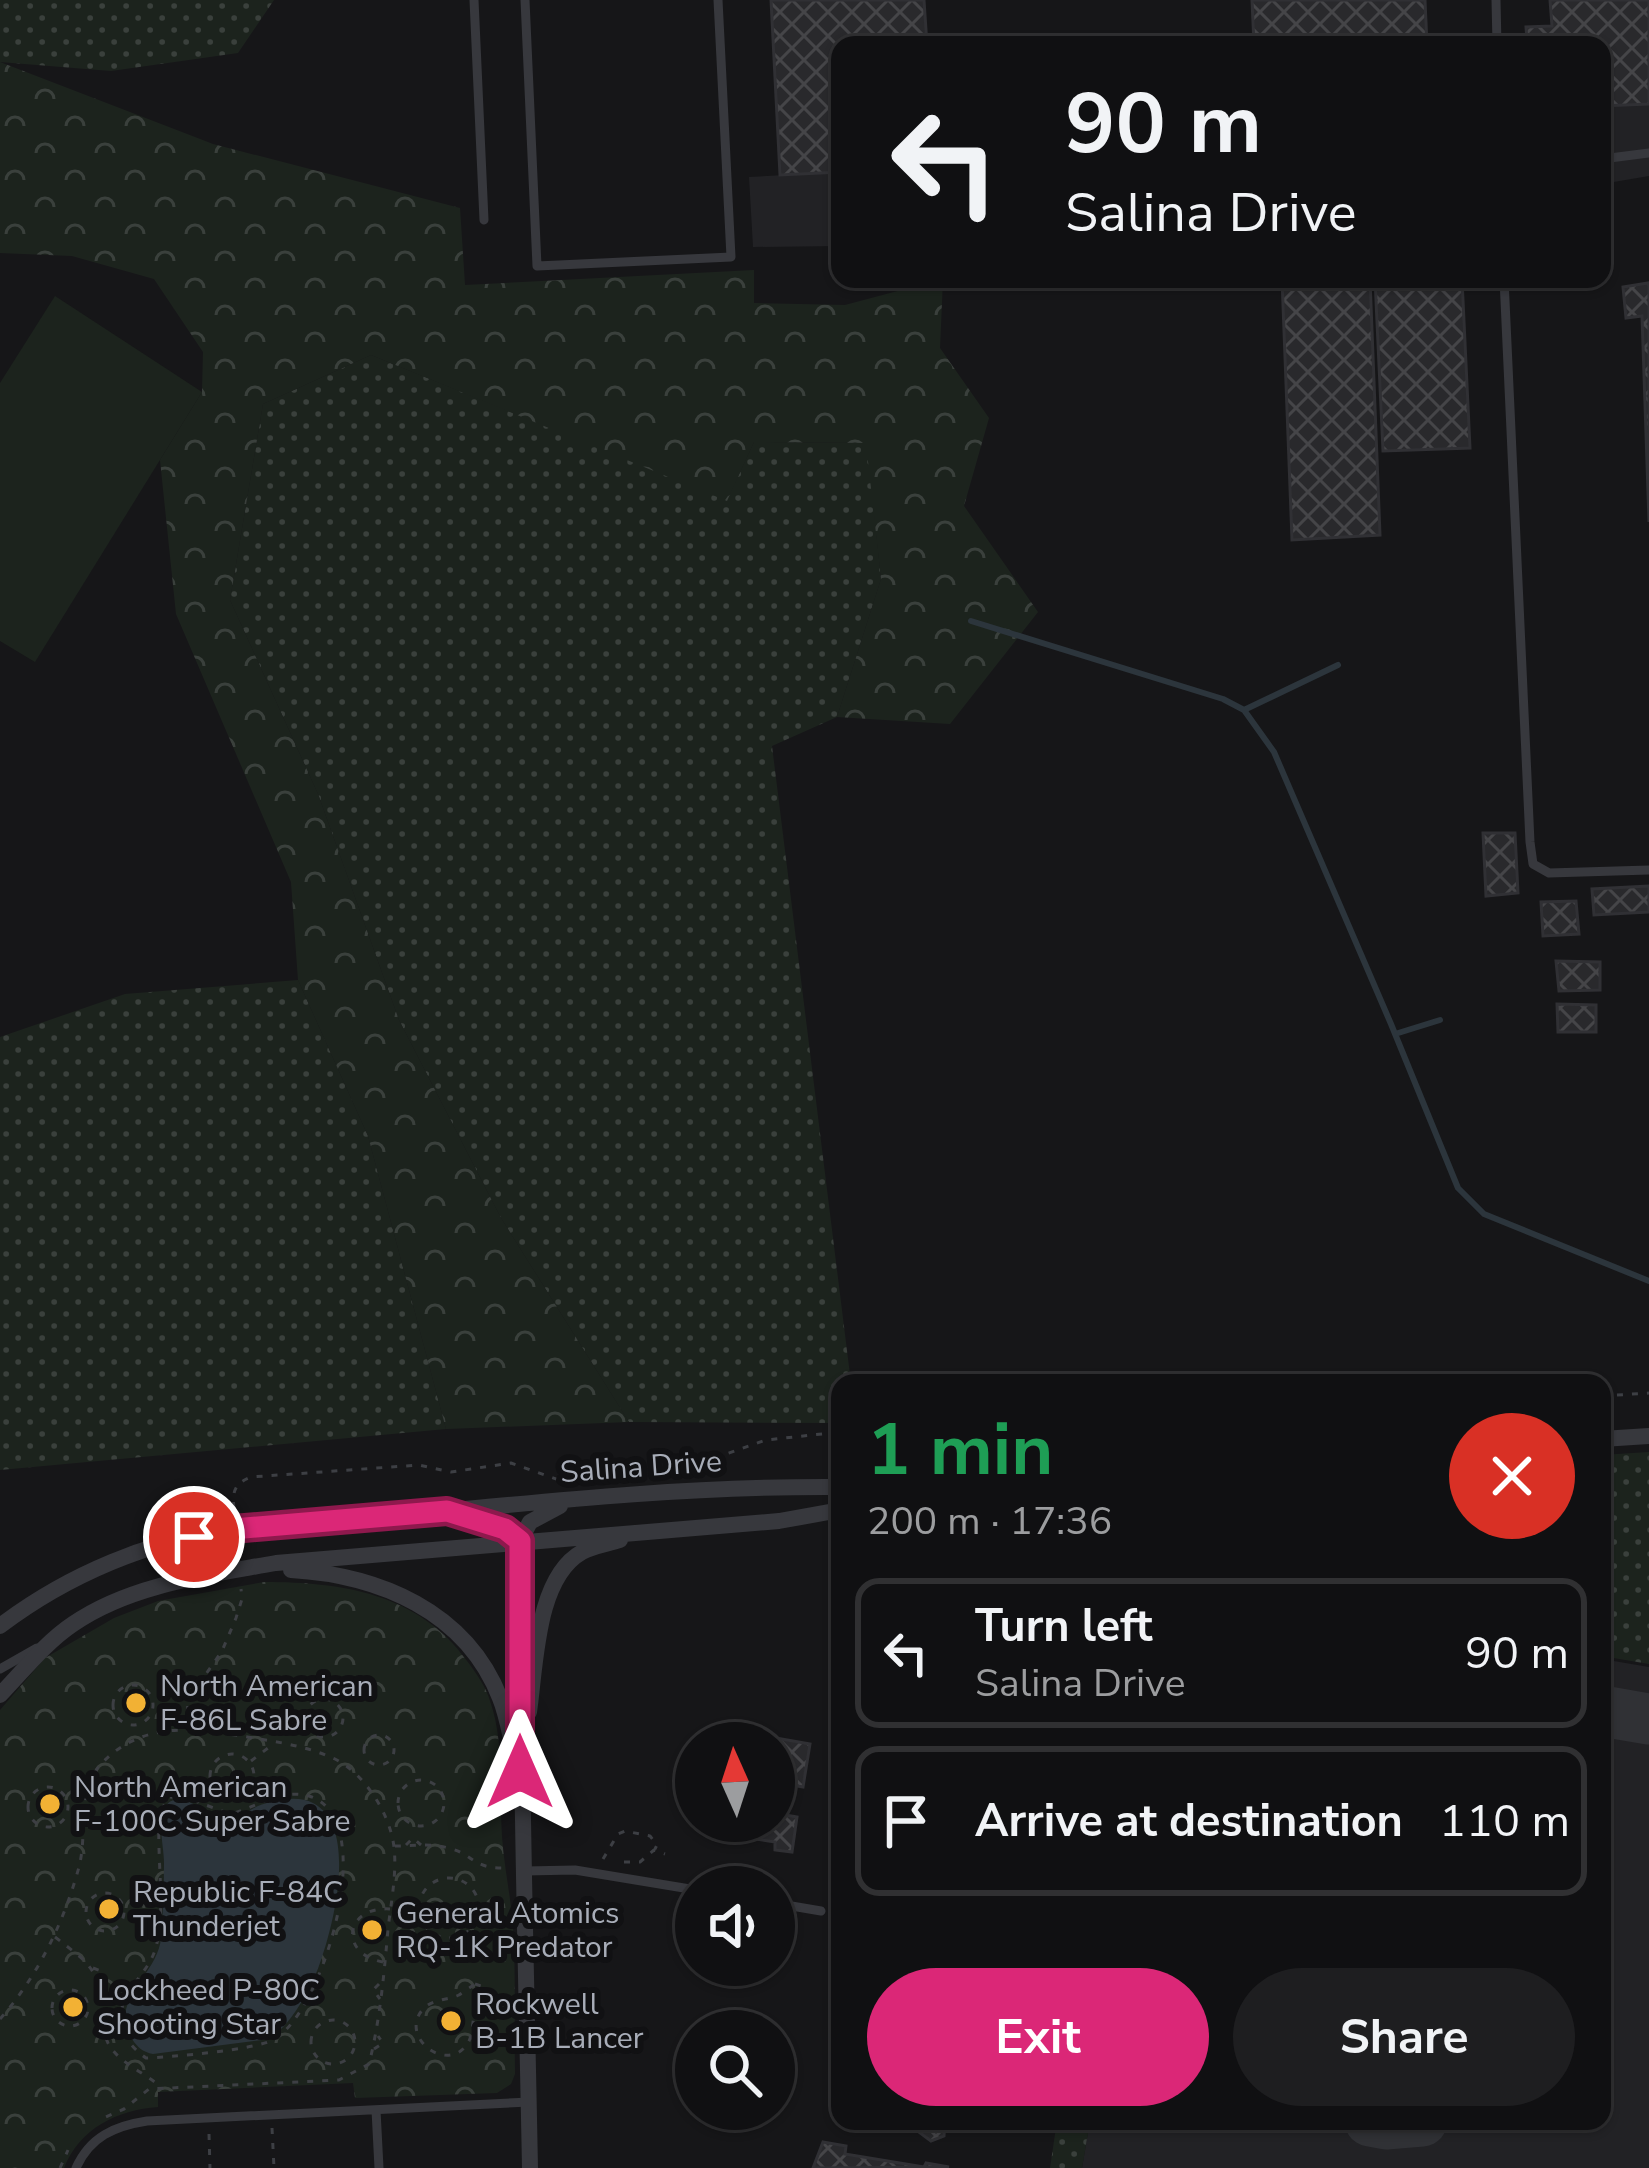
<!DOCTYPE html>
<html lang="en">
<head>
<meta charset="utf-8">
<style>
	body { margin:0; font-family:"Nunito Sans",sans-serif; background:#1e1e20; color:#f1f3f6; height:100vh; display:flex; flex-direction:column; font-size:45px; white-space:nowrap }
	* { box-sizing:border-box; margin:0 }
	p { font-size:39px; color:#9c9d9f }
	.icon { flex:none; width:66px; height:66px; fill:none; stroke:currentColor; stroke-width:2; stroke-linecap:round; stroke-linejoin:round }
	.map { position:relative; flex:1; overflow:hidden }
	.side { position:absolute; left:831px; top:1374px; width:780px; height:756px; display:flex; flex-direction:column; background:#101012; border-radius:24px; box-shadow:0 3px 9px #0004,0 0 0 3px #303032 }
	.side>* { flex:none }
	.banner { position:absolute; left:831px; top:36px; width:780px; height:252px; border-radius:24px; box-shadow:0 3px 9px #0004,0 0 0 3px #303032; background:#101012; color:#f1f3f6; overflow:hidden }
	.needle { width:78px; rotate:357deg }
	.fabs { position:absolute; left:675px; top:1722px; display:grid; gap:24px }
	.fabs a { display:grid; place-items:center; width:120px; height:120px; border-radius:50%; background:#101012; box-shadow:0 3px 9px #0004,0 0 0 3px #303032; font-size:60px }
	.pin { position:absolute; display:grid; place-items:center; width:102px; height:102px; color:#fff; margin:-51px; border:6px solid #fff; border-radius:50%; box-shadow:0 3px 12px #0007 }
	.me { position:absolute; width:132px; margin:-66px; rotate:0deg; stroke-linejoin:round; filter:drop-shadow(0 0 9px #0008) }
	.turn { display:flex; align-items:center; gap:42px; height:252px; padding:0 36px; font-size:54px }
	.turn .icon { width:156px; height:156px; stroke-width:2.5 }
	.turn b { display:block; font-size:84px; line-height:102px }
	.round { display:grid; place-items:center; flex:none; width:126px; height:126px; border-radius:63px; background:#1e1e20 }
	.headline { display:flex; align-items:center; justify-content:space-between; height:204px; padding:0 36px }
	h1 { font-size:72px; font-weight:700; line-height:90px; color:#1e9e55 }
	.primary-button { display:flex; gap:24px; margin-top:auto; padding:24px 36px }
	.primary-button a { flex:1; height:138px; border-radius:72px; background:#db2777; color:#fff; font-size:48px; font-weight:700; line-height:138px; text-align:center }
	.primary-button a+a { background:#1e1e20; color:#f1f3f6 }
	ul { padding:0; list-style:none }
	li { display:flex; align-items:center; gap:36px; height:150px; margin:0 24px 18px; padding:0 12px; border:6px solid #303032; border-radius:24px }
	li div { flex:1 }
	li b { display:block; font-size:45px }
	li em { font-style:normal }
	.map>svg:first-child { display:block }
</style>
</head>
<body>
<div class="map">
<svg width="1649" height="2168" viewBox="0 0 1649 2168">
	<defs>
		<pattern id="grass-dots" width="8" height="8" patternUnits="userSpaceOnUse" patternTransform="scale(3)"><rect width="8" height="8" fill="#1c231d"/><path d="M2 2h.1M6 6h.1" fill="none" stroke="#3a403c" stroke-width="1.8" stroke-linecap="round"/></pattern>
		<pattern id="forest-crowns" width="20" height="18" patternUnits="userSpaceOnUse" patternTransform="scale(3)"><rect width="20" height="18" fill="#1c231d"/><path d="M2 6a3 3 0 1 1 6 0M12 15a3 3 0 1 1 6 0" fill="none" stroke="#3a403c"/></pattern>
		<pattern id="building-cross-hatch" width="8" height="8" patternUnits="userSpaceOnUse" patternTransform="scale(3)"><rect width="8" height="8" fill="#29292c"/><path d="M0 0l8 8M0 8l8-8" fill="none" stroke="#454548"/></pattern>
	</defs>
	<rect width="100%" height="100%" fill="#161618"/>
	<path fill="#222225" d="M 1649,104 L 1649,176 L 1602,184 L 1602,106 Z
		M 840,172 L 840,246 L 753,247 L 749,177 Z
		M 1602,1659 L 1649,1667 L 1649,2168 L 1082,2168 L 1090,2121 L 1602,2121 Z"/>
	<path fill="url(#grass-dots)" d="M 0,0 L 274,0 L 238,53 L 111,71 L 0,62 Z
		M 371,355 L 727,500 L 754,442 L 867,443 L 881,579 L 837,717 L 772,746 L 851,1383 L 840,1383 L 840,1423 L 629,1422 L 501,1218 L 399,1020 L 318,794 L 230,600 L 263,404 Z
		M 298,980 L 368,1136 L 446,1429 L 0,1470 L 0,1037 L 125,994 Z
		M 1649,1452 L 1649,1664 L 1602,1656 L 1602,1455 Z
		M 1057,2121 L 1090,2121 L 1082,2168 L 1050,2168 Z"/>
	<path fill="url(#forest-crowns)" d="M 0,62 L 213,144 L 460,208 L 465,285 L 754,270 L 754,303 L 845,305 L 943,279 L 940,348 L 989,418 L 964,506 L 1038,612 L 950,724 L 837,717 L 881,579 L 866,443 L 754,442 L 727,501 L 371,355 L 263,404 L 230,600 L 318,794 L 399,1020 L 501,1218 L 629,1422 L 446,1429 L 368,1136 L 298,980 L 291,882 L 176,614 L 160,460 L 202,392 L 203,352 L 154,279 L 72,256 L 0,253 Z
		M 264,1582 C 343,1582 419,1594 467,1661 C 476,1673 486,1687 490,1701 C 505,1744 499,1793 502,1837 C 504,1867 511,1897 513,1928 C 516,1976 514,2026 515,2074 L 511,2084 L 497,2093 L 355,2098 L 353,2083 L 158,2092 L 158,2107 C 117,2110 80,2128 64,2168 L 0,2168 L 0,1710 L 45,1658 L 114,1618 L 158,1601 Z"/>
	<path fill="#1c231d" d="M 55,296 L 202,392 L 35,662 L 0,641 L 0,383 Z"/>
	<path fill="#2c353c" d="M 181,1799 C 198,1804 214,1819 233,1817 C 243,1816 249,1810 258,1806 C 274,1800 298,1795 313,1803 C 358,1826 334,1923 321,1960 C 314,1982 300,2008 285,2025 C 278,2033 271,2036 262,2040 L 153,2054 C 143,2052 138,2048 132,2039 C 107,2001 158,1975 161,1938 C 163,1913 164,1888 164,1863 C 164,1847 157,1823 165,1808 C 170,1799 172,1801 181,1799 Z"/>
	<g fill="none" stroke-linecap="round" stroke-linejoin="round">
		<path stroke="#2c353c" stroke-width="6" d="M 971,621 L 1223,699 L 1244,710 L 1274,752 L 1391,1024 L 1458,1188 L 1484,1214 L 1649,1281
			M 1244,710 L 1338,665
			M 1395,1034 L 1440,1020"/>
		<path stroke="#303135" stroke-width="51" d="M 1602,1711 L 1649,1719
			M 1370,2121 L 1386,2124 L 1422,2121"/>
	</g>
	<path fill="url(#building-cross-hatch)" stroke="#303034" stroke-width="3" d="M 771,0 L 924,0 L 927,45 L 840,45 L 840,172 L 780,175 Z
		M 1252,0 L 1425,0 L 1427,45 L 1254,45 Z
		M 1550,0 L 1649,0 L 1649,104 L 1602,106 L 1602,45 L 1541,45 L 1540,42 L 1527,41 L 1526,27 L 1552,26 Z
		M 1282,279 L 1370,279 L 1380,535 L 1292,540 Z
		M 1375,279 L 1462,279 L 1470,448 L 1383,451 Z
		M 1648,283 L 1649,287 L 1649,522 L 1642,316 L 1626,318 L 1623,287 Z
		M 1483,833 L 1515,833 L 1518,893 L 1486,896 Z
		M 1649,886 L 1649,912 L 1594,915 L 1592,889 Z
		M 1576,901 L 1579,934 L 1543,936 L 1541,902 Z
		M 1556,961 L 1600,962 L 1600,990 L 1559,991 Z
		M 1557,1004 L 1596,1005 L 1596,1032 L 1558,1032 Z
		M 736,1731 L 810,1744 L 803,1787 L 785,1784 L 780,1814 L 797,1817 L 792,1852 L 775,1850 L 775,1842 L 735,1836 L 734,1843 L 717,1840 L 720,1821 L 774,1821 L 774,1743 L 734,1743 Z
		M 921,2121 L 945,2121 L 944,2136 L 931,2141 L 919,2132 Z
		M 823,2142 L 846,2146 L 845,2154 L 924,2167 L 926,2163 L 949,2167 L 813,2168 Z"/>
	<g fill="none" stroke-linecap="round" stroke-linejoin="round">
		<path stroke="#3d3f44" stroke-width="3" stroke-dasharray="6 9" stroke-linecap="butt" d="M 1602,1396 L 1649,1393
			M 672,1473 L 766,1440 L 840,1432
			M 234,1508 C 232,1491 235,1483 251,1477 L 419,1465 L 451,1472 L 511,1463 L 562,1481
			M113 1705a20 20 0 1 1 40 0a20 20 0 1 1-40 0Z
			M305 1718a19 19 0 1 1 38 0a19 19 0 1 1-38 0Z
			M 187,1727 L 188,1700 L 222,1651 L 236,1618 L 242,1599 L 241,1589
			M364 1750a15 15 0 1 1 30 0a15 15 0 1 1-30 0Z
			M210 1776a22 22 0 1 1 44 0a22 22 0 1 1-44 0Z
			M 251,1761 L 272,1745
			M 255,1779 L 276,1796
			M398 1803a23 23 0 1 1 46 0a23 23 0 1 1-46 0Z
			M28 1807a20 20 0 1 1 40 0a20 20 0 1 1-40 0Z
			M 179,1795 L 230,1814 C 256,1808 280,1788 309,1796 C 382,1818 323,2014 273,2040 C 253,2050 172,2057 146,2058 C 133,2049 122,2036 121,2020 C 119,1992 145,1977 154,1953 C 168,1915 155,1853 160,1811 L 169,1798 Z
			M 196,1798 L 208,1782
			M 86,1812 L 94,1820 L 87,1827
			M 406,1845 L 413,1838 L 421,1845
			M 395,1846 C 412,1846 431,1843 448,1848 C 474,1854 472,1869 506,1868
			M 603,1859 L 618,1834 L 625,1831 L 650,1836 L 657,1845 L 655,1849
			M 624,1862 L 640,1862 L 654,1850 L 665,1854
			M419 1908a30 30 0 1 1 60 0a30 30 0 1 1-60 0Z
			M86 1912a19 19 0 1 1 38 0a19 19 0 1 1-38 0Z
			M 55,1937 C 91,1965 99,1968 103,2015 C 103,2024 104,2035 108,2043 C 119,2063 143,2072 160,2086
			M 383,1962 C 338,1954 345,1906 390,1909
			M 93,1968 L 104,1972 L 101,1981
			M 379,1984 L 373,1990 L 380,1999
			M 475,1984 L 484,1987 C 483,1996 478,2003 475,2013 C 472,2022 473,2032 469,2041 C 450,2077 396,2037 424,2008 C 434,1999 448,2000 459,1995 C 460,1994 474,1985 475,1984 Z
			M52 2008a18 18 0 1 1 36 0a18 18 0 1 1-36 0Z
			M 0,2019 C 38,1976 64,1922 79,1867 C 88,1832 76,1790 102,1763 C 136,1727 183,1726 229,1734 C 264,1740 303,1744 335,1759 C 365,1774 390,1814 394,1847 C 397,1873 391,1903 388,1929 C 384,1975 380,2020 369,2064 L 339,2080 L 149,2089 L 124,2109 L 101,2119
			M311 2042a22 22 0 1 1 44 0a22 22 0 1 1-44 0Z
			M 374,2049 L 383,2043 L 378,2036
			M 272,2128 L 274,2168
			M 209,2134 L 210,2168
			M 60,2168 L 68,2150"/>
		<path stroke="#37383d" stroke-width="9" d="M 474,0 L 484,220
			M 525,0 L 537,266 L 731,257 L 718,0
			M 1496,0 L 1497,45
			M 1602,159 L 1649,153
			M 1504,279 L 1530,842 L 1533,864 L 1549,873 L 1649,870
			M 0,1669 L 37,1648
			M 525,1871 L 575,1870 L 696,1890
			M 774,1903 L 821,1911
			M 376,2110 L 379,2168
			M 76,2168 C 90,2137 114,2126 147,2121 L 529,2102"/>
		<path stroke="#37383d" stroke-width="16" d="M 1602,1439 L 1649,1436
			M 455,1514 L 505,1529 L 520,1541
			M 291,1570 C 379,1575 466,1611 500,1698 C 507,1715 510,1735 514,1752
			M 0,1626 C 67,1575 152,1539 235,1529 C 299,1521 364,1520 428,1513 C 565,1499 702,1486 840,1487
			M 0,1695 C 23,1671 46,1642 73,1624 C 131,1584 209,1575 276,1563 L 779,1521 L 840,1510
			M 529,1712 C 536,1664 536,1578 582,1552 C 593,1546 608,1544 620,1540
			M 530,2168 C 526,1959 520,1750 520,1541 L 530,1522 L 560,1506"/>
	</g>
	<g fill="none" stroke-linecap="round" stroke-linejoin="round">
		<g stroke="#8e194d" stroke-width="30">
			<path id="route" d="M 194,1537 L 233,1529 L 447,1511 L 505,1529 L 520,1541 L 520,1772"/>
		</g>
		<use href="#route" stroke="#db2777" stroke-width="21"/>
	</g>
	<g fill="#f2b134" stroke="#111113" stroke-width="4.5">
		<circle cx="136" cy="1703" r="12"/>
		<circle cx="50" cy="1804" r="12"/>
		<circle cx="109" cy="1909" r="12"/>
		<circle cx="372" cy="1930" r="12"/>
		<circle cx="73" cy="2007" r="12"/>
		<circle cx="451" cy="2021" r="12"/>
	</g>
	<g text-anchor="middle" dominant-baseline="central" stroke-width="12" stroke-linejoin="round" paint-order="stroke">
		<g font-size="30" fill="#a8adb8" stroke="#111113">
			<text transform="translate(641 1467) rotate(-4)">Salina Drive</text>
		</g>
		<g font-size="30" fill="#a8adb8" stroke="#111113" text-anchor="start">
			<text x="160" y="1686">North American<tspan x="160" dy="34">F-86L Sabre</tspan></text>
			<text x="74" y="1787">North American<tspan x="74" dy="34">F-100C Super Sabre</tspan></text>
			<text x="133" y="1892">Republic F-84C<tspan x="133" dy="34">Thunderjet</tspan></text>
			<text x="396" y="1913">General Atomics<tspan x="396" dy="34">RQ-1K Predator</tspan></text>
			<text x="97" y="1990">Lockheed P-80C<tspan x="97" dy="34">Shooting Star</tspan></text>
			<text x="475" y="2004">Rockwell<tspan x="475" dy="34">B-1B Lancer</tspan></text>
		</g>
	</g>
</svg>
<div class="fabs">
<a><svg class="needle" viewBox="-14 -14 28 28"><path d="M0-13l5 13h-10z" fill="#e53935"/><path d="M0 13l5-13h-10z" fill="#9c9d9f"/></svg></a>
<a><svg class="icon" aria-label="sound" viewBox="0 0 24 24"><path d="M4 9h4l5-4v14l-5-4H4zM17 9q2 3 0 6"/></svg></a>
<a><svg class="icon" aria-label="search" viewBox="0 0 24 24"><circle cx="10" cy="10" r="6"/><path d="M15 15l6 6"/></svg></a>
</div>
<div class="pin" style="left:194px;top:1537px;background:#d93025"><svg class="icon" aria-label="arrive" viewBox="0 0 24 24"><path d="M6 21V4h12l-3 4 3 4H6"/></svg></div>
<svg class="me" style="left:520px;top:1772px" viewBox="-20 -20 40 40"><path d="M0-17L14 15 0 8-14 15z" fill="#db2777" stroke="#fff" stroke-width="4"/></svg>
<div class="banner">
<div class="turn"><svg class="icon" aria-label="left" viewBox="0 0 24 24"><path d="M17 20v-9H6M10 6l-5 5 5 5"/></svg><div><b>90 m</b>Salina Drive</div></div>
</div>
<section class="side">
<div class="headline"><div><h1>1 min</h1><p>200 m · 17:36</p></div><a class="round" style="background:#d93025;color:#fff"><svg class="icon" aria-label="close" viewBox="0 0 24 24"><path d="M6 6l12 12M18 6L6 18"/></svg></a></div>
<ul>
<li><svg class="icon" aria-label="left" viewBox="0 0 24 24"><path d="M17 20v-9H6M10 6l-5 5 5 5"/></svg><div><b>Turn left</b><p>Salina Drive</p></div><em>90 m</em></li>
<li><svg class="icon" aria-label="arrive" viewBox="0 0 24 24"><path d="M6 21V4h12l-3 4 3 4H6"/></svg><div><b>Arrive at destination</b></div><em>110 m</em></li>
</ul>
<div class="primary-button"><a>Exit</a><a>Share</a></div>
</section>
</div>
</body>
</html>
